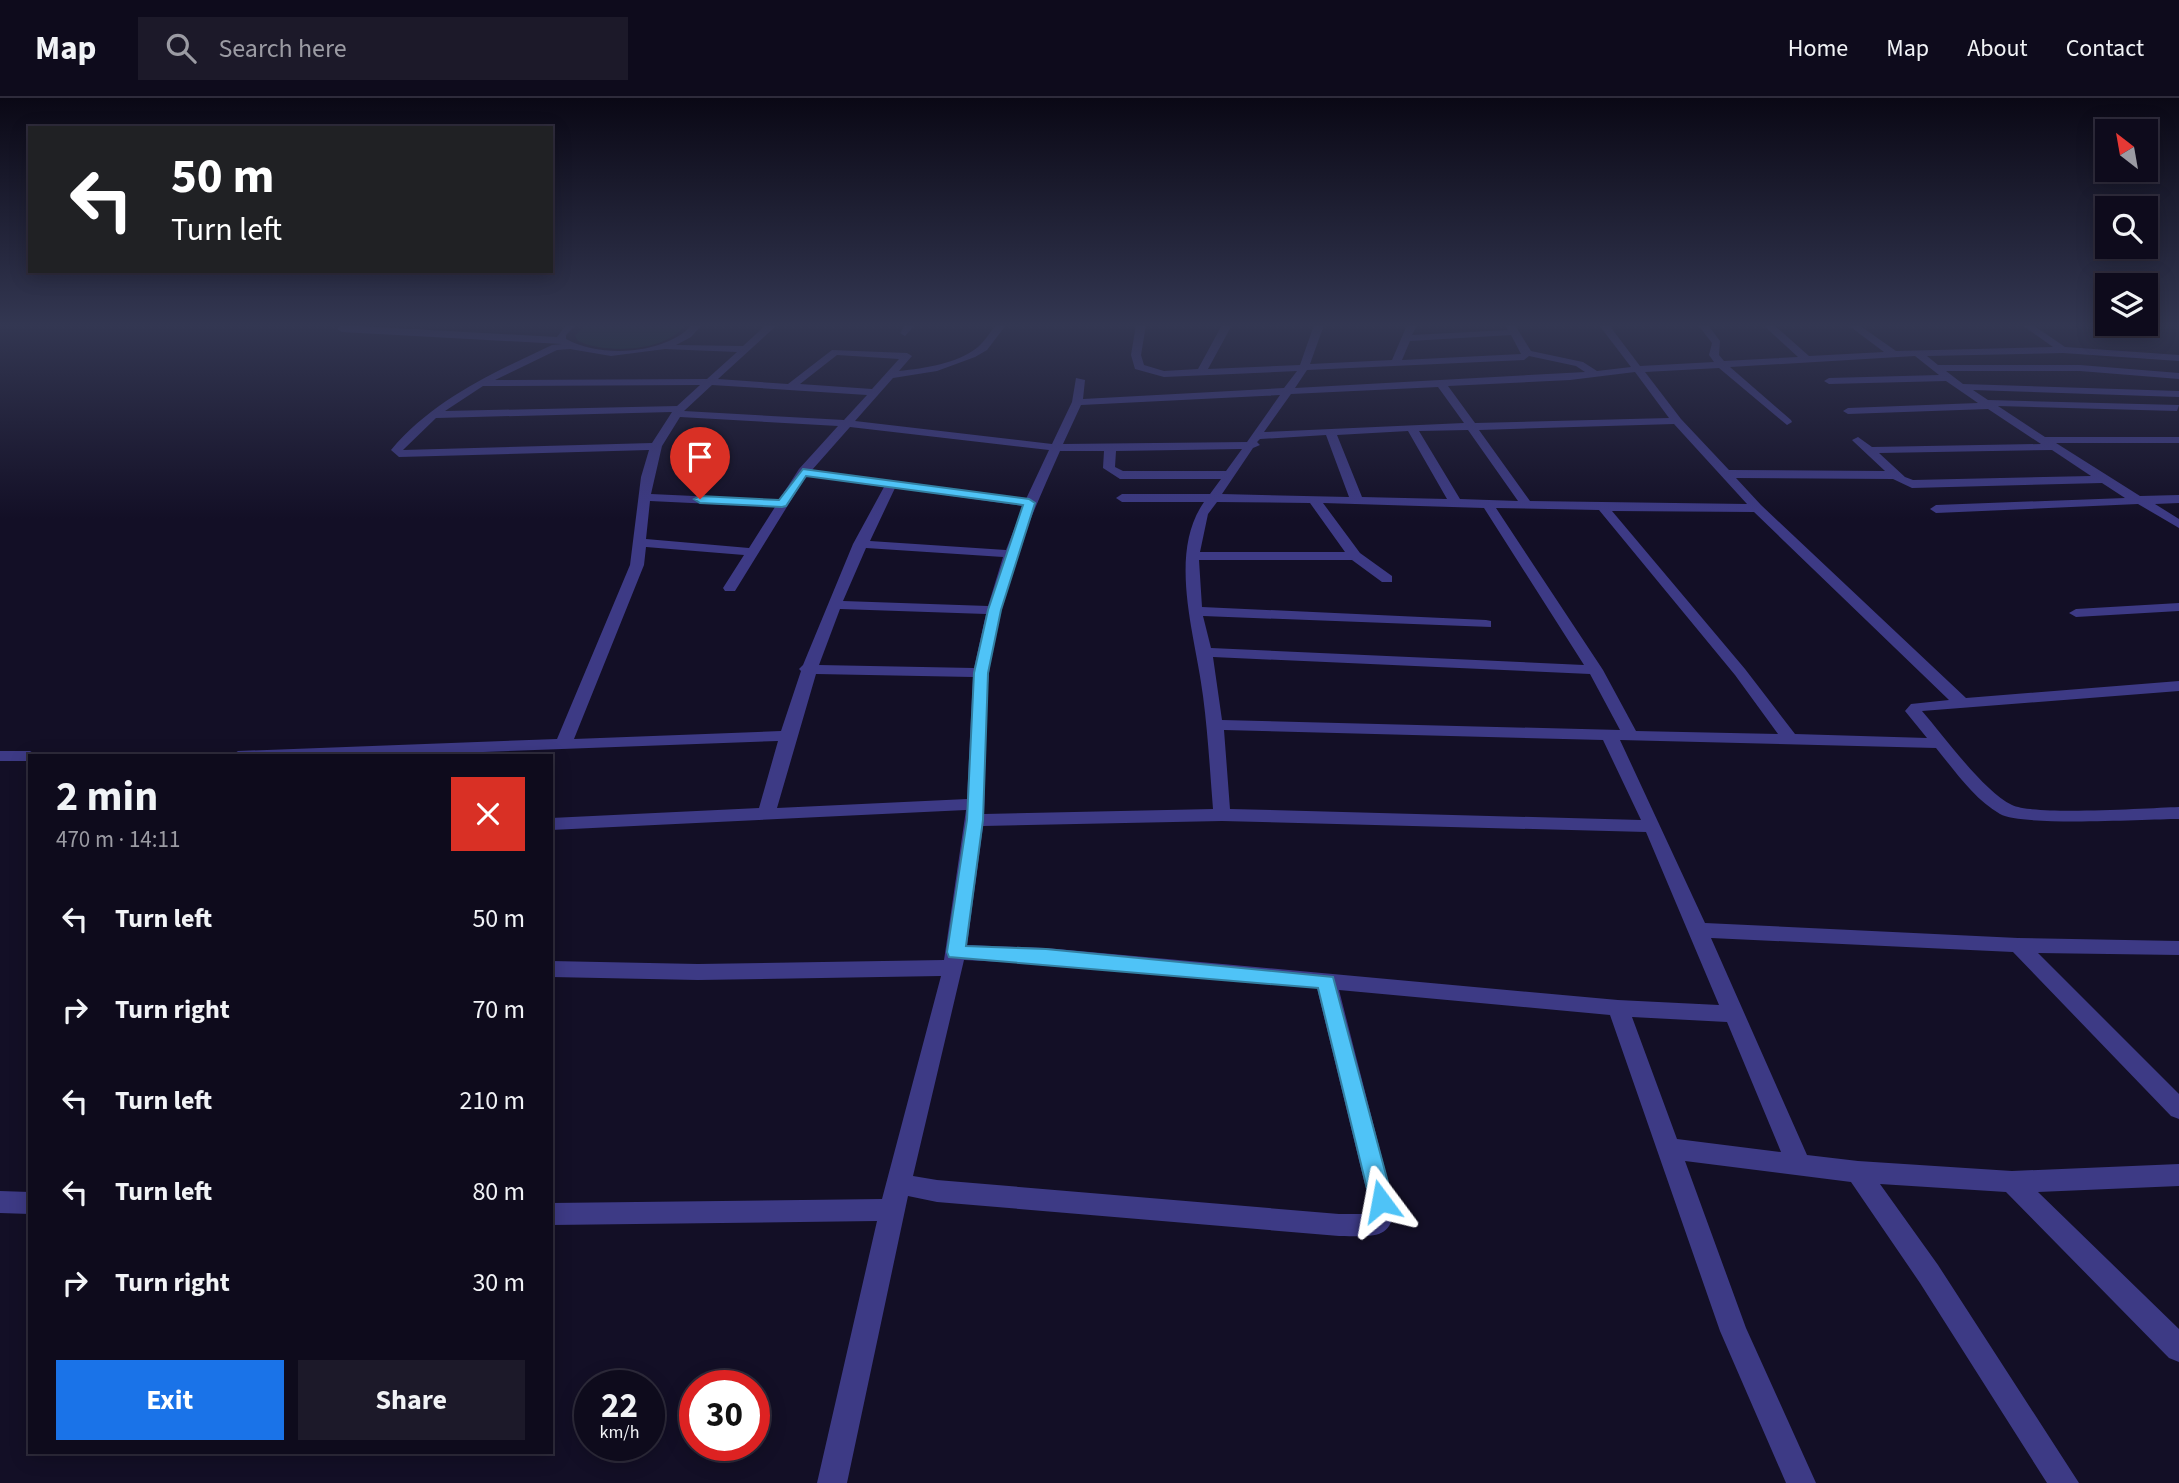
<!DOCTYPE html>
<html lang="en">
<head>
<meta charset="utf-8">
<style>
	body { margin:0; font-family:"Source Sans 3",sans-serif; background:#1c1929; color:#f1f3f6; height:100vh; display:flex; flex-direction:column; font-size:26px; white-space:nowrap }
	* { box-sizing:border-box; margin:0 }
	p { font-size:23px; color:#9b9ba3 }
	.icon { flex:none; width:38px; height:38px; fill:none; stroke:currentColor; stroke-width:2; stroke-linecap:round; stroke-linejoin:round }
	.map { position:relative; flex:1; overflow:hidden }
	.details { position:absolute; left:28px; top:656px; width:525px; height:700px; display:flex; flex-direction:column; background:#0e0b1c; border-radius:0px; box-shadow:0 4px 18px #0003,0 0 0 2px #2e2b3b }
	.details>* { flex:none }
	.top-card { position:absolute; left:28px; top:28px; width:525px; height:147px; border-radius:0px; box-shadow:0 4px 18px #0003,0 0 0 2px #2e2b3b; background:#202124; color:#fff; overflow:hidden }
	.needle { width:46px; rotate:329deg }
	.controls { position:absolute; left:2095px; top:21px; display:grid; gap:14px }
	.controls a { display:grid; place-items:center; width:63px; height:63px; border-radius:0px; background:#0e0b1c; box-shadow:0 4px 18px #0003,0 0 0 2px #2e2b3b; font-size:35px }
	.speed { position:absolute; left:574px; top:1272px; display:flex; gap:14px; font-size:35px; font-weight:700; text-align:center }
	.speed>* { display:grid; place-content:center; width:91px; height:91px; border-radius:50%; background:#0e0b1c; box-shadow:0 4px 18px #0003,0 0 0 2px #2e2b3b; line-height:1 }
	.speed small { font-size:18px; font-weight:400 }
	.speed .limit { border:10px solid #d22; background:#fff; color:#111 }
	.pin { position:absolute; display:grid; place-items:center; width:60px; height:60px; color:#fff; margin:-72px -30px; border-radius:50% 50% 50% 0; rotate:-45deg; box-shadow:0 0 7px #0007 }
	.pin .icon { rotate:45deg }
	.me { position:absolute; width:77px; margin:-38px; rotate:347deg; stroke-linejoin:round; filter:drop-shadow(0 0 5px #0008) }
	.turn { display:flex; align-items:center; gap:24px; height:147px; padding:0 28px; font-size:32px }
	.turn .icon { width:91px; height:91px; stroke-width:2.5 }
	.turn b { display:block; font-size:49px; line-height:60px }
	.round { display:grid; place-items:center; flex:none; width:74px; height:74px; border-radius:0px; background:#1c1929 }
	.head { display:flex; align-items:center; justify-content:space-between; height:119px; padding:0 28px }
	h1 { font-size:42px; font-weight:700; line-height:52px }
	.primary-button { display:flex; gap:14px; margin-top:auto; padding:14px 28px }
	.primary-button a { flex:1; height:80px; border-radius:0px; background:#1a73e8; color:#fff; font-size:28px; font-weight:700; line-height:80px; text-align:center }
	.primary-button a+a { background:#1c1929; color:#f1f3f6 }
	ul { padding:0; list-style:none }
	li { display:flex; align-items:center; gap:21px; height:91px; padding:0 28px }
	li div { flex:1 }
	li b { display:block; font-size:26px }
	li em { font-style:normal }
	header { display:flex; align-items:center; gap:42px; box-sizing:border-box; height:98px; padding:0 35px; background:#0e0b1c; border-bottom:2px solid #2e2b3b }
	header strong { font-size:33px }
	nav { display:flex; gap:38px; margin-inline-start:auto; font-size:24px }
	.search { width:490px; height:63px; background:#1c1929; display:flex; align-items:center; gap:18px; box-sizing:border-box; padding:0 24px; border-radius:0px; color:#9b9ba3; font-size:26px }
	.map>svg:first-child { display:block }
</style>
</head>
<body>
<header>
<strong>Map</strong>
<div class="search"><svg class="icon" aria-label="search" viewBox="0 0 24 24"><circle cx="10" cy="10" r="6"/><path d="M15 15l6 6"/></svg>Search here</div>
<nav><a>Home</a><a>Map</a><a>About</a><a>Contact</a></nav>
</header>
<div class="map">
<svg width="2179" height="1385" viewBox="0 0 2179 1385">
	<rect width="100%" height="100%" fill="#130f26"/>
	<path fill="#12302f" d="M 585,227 L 683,227 L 684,229 C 662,254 606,256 578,243 L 575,238 Z"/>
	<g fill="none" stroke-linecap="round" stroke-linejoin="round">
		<path fill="#3d3a85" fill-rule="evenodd" d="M 341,227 L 557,239 L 566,227 L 576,227 L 566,237 L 566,241 C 601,260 664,257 692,227 L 702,227 L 691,239 L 676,247 L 743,248 L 766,227 L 777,227 L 718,281 L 788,286 L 832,252 L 907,255 L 912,258 L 899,273 C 925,270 957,266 978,249 C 985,243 990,234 996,227 L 1006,227 L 987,252 L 975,259 L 937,273 L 893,280 L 855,323 L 1052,346 L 1072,304 L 1076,280 L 1085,282 L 1083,301 L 1284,290 L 1297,273 L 1164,279 L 1135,271 L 1131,257 L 1136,227 L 1146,227 L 1141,257 L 1144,267 L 1164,273 L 1198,271 L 1222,227 L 1232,227 L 1208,271 L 1300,267 L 1314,227 L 1324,227 L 1310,266 L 1392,262 L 1407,227 L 1417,227 L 1412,237 L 1508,232 L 1505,227 L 1515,227 L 1531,253 L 1583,264 L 1597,273 L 1631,269 L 1599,227 L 1609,227 L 1640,268 L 1714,264 L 1709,257 L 1712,245 L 1698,227 L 1708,227 L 1720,243 L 1719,257 L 1724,263 L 1798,259 L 1763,227 L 1774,227 L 1809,258 L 1884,254 L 1848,227 L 1859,227 L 1896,253 L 2053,249 L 2022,227 L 2033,227 L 2065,249 L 2179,257 L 2179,263 L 2063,255 L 1927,258 L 1938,267 L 2080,267 L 2179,275 L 2179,281 L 2080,273 L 1946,273 L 1963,286 L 2179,293 L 2179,299 L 1973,292 L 1988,302 L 2179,307 L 2177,313 L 1998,308 L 2045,339 L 2179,339 L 2179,345 L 2056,345 L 2140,398 L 2179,397 L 2179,405 L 2155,406 L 2179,421 L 2179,430 L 2138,406 L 1936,415 L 1930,411 L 1936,407 L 2125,400 L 2102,385 L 1912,390 L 1893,381 L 1736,380 L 1761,407 L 1966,600 L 2179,583 L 2179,593 L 1922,613 C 1944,638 1983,693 2012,707 C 2034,718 2148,710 2179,709 L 2179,721 C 2145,721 2024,729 2000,716 C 1974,701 1955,673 1936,650 L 1620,642 L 1705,825 L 2018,840 L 2179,843 L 2179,857 L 2038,855 L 2179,996 L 2179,1021 L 2171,1018 L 2013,854 L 1711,840 L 1807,1057 L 1858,1063 L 2012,1073 L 2179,1066 L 2179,1088 L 2038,1094 L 2179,1231 L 2179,1264 L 2169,1260 L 2006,1094 L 1880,1086 L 1938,1167 L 2079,1385 L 2047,1385 L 1920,1185 L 1851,1084 L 1685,1063 L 1746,1230 L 1816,1385 L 1786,1385 L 1720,1233 L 1610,917 L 1339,892 L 1393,1103 C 1396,1144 1371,1138 1339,1138 L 937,1104 L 908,1098 L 847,1385 L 817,1385 L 877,1123 L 551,1127 L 551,1105 L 882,1101 L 941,878 L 698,882 L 551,879 L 551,863 L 698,866 L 944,862 L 966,712 L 551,732 L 551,720 L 759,710 L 778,643 L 377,658 L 230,658 L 238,653 L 557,641 L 630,467 L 641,379 L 649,352 L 399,359 L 391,352 C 434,301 493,275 552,247 L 562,246 L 342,234 L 337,231 ZM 1511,237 L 1521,256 L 1402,262 L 1410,243 ZM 570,251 L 611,258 L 665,251 L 737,254 L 707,281 L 495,282 L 557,252 ZM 837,257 L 899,261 L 872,291 L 800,286 ZM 1529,258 L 1576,268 L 1585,274 L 1295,290 L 1307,272 L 1524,262 ZM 1915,258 L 1939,277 L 1829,280 L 1824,283 L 1829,286 L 1946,283 L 1978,305 L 1848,310 L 1843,313 L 1848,316 L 1988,311 L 2041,346 L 1872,349 L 1858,339 L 1852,342 L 1854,344 L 1885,373 L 1729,372 L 1681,321 L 1645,274 L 1719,270 L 1787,327 L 1792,324 L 1791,322 L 1730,269 ZM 1635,274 L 1669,320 L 1475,325 L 1448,288 L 1570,282 ZM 700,287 L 677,308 L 445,313 L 483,288 ZM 712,287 L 867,297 L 844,322 L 684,313 ZM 1438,289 L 1464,325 L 1264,334 L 1291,296 ZM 1280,297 L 1247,344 L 1063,346 L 1081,307 ZM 672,314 L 652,345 L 403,352 L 436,320 ZM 680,319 L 838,328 L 799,371 L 779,402 L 651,396 L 662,348 ZM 1674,326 L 1747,406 L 1530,403 L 1479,332 ZM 850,329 L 1049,352 L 1026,401 L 812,372 ZM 1468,332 L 1518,403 L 1460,401 L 1419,333 ZM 1408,333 L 1447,401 L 1362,399 L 1337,337 ZM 1326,337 L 1349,399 L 1222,396 L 1253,350 L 1260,347 L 1257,344 L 1260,341 ZM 1242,351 L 1226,373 L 1123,373 L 1115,369 L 1116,353 ZM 2052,352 L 2091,378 L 1913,382 L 1905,379 L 1879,355 ZM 1060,353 L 1104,353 L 1103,370 L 1120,381 L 1221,381 L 1210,396 L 1122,396 L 1116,400 L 1122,404 L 1204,404 C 1167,457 1196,539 1203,598 C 1208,636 1210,674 1213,711 L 984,716 C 986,670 984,622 989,576 C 996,497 1028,425 1060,353 ZM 806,378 L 884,389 L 853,446 L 803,567 L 799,571 L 801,573 L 781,633 L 574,641 L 644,467 L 646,449 L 744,457 L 723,490 L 725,493 L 735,493 ZM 895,390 L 1023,408 L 1006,452 L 870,443 ZM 650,403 L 775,409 L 749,450 L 646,441 ZM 1217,404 L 1310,405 L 1345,454 L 1200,454 L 1208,416 ZM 1323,405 L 1484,410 L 1584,567 L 1211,550 L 1203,518 L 1491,529 L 1491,523 L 1486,522 L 1202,509 L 1199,462 L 1352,462 L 1382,484 L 1392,484 L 1392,478 L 1360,455 ZM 1496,410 L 1599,412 L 1735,577 L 1778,636 L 1636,633 L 1603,572 ZM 1612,413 L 1754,414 L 1949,602 L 1911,606 L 1905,613 L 1927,640 L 1795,636 L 1745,571 ZM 866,450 L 1003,459 L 988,508 L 843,503 ZM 840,511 L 986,516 L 974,570 L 819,567 ZM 1213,559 L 1590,576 L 1620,632 L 1222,622 ZM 816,576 L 973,579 L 967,701 L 777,710 ZM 1224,632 L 1603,642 L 1641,722 L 1230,711 ZM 1222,723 L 1646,734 L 1719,907 L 1618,902 L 1046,850 L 967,847 L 983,728 ZM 964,862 L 1046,866 L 1317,890 L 1369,1103 L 1369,1116 L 1339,1116 L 937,1082 L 913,1078 ZM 1632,919 L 1727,924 L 1781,1054 L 1677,1041 Z
			M 905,227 L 915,227 L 905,238 L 900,235 Z
			M 2179,505 L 2179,513 L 2076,519 L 2069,515 L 2076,511 Z
			M 0,653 L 30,653 L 38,658 L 30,658 L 30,663 L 0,663 Z
			M 0,1093 L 30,1094 L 30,1116 L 0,1115 Z"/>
	</g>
	<linearGradient id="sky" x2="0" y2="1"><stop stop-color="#0a0815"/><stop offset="0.54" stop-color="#333752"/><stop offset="1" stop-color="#333752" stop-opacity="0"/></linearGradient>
	<rect width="2179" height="421" fill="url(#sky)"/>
	<path fill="#4fc3f7" stroke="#337fa1" stroke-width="2" d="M 803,371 L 1029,401 L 1035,405 L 1001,512 L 988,575 L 983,722 L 966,848 L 1046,851 L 1333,879 L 1393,1103 L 1389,1110 L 1381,1113 L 1373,1110 L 1370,1103 L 1318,890 L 949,859 L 947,854 L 967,722 L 974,575 L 988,512 L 1023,407 L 806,378 L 786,408 L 782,409 L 700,405 L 694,401 L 700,398 L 779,402 Z"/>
</svg>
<div class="controls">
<a><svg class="needle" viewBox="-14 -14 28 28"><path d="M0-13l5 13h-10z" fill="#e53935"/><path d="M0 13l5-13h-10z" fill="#9b9ba3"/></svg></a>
<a><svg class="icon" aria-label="search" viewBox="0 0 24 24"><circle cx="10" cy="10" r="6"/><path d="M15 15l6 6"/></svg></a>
<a><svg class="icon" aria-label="layers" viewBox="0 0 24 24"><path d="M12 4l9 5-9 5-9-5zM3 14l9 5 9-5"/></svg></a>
</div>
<div class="speed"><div>22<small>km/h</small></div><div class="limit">30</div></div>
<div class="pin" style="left:700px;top:401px;background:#d93025"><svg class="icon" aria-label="arrive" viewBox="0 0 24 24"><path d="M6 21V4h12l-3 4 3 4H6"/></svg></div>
<svg class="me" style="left:1381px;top:1103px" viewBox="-20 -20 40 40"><path d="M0-17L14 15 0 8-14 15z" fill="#4fc3f7" stroke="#fff" stroke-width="4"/></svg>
<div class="top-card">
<div class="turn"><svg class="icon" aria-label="left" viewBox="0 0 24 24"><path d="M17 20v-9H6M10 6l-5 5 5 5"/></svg><div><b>50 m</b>Turn left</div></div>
</div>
<section class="details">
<div class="head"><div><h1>2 min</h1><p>470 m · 14:11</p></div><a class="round" style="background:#d93025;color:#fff"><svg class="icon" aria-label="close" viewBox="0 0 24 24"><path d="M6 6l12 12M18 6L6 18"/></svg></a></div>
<ul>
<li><svg class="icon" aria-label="left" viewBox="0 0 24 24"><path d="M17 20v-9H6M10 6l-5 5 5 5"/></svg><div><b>Turn left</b></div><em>50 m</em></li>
<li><svg class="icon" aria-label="right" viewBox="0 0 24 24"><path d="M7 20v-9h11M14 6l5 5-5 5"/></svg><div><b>Turn right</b></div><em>70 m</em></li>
<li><svg class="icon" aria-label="left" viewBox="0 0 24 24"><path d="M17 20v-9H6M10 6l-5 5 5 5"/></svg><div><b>Turn left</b></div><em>210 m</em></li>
<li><svg class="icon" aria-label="left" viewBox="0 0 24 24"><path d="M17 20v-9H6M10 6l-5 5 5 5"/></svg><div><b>Turn left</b></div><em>80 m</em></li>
<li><svg class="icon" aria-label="right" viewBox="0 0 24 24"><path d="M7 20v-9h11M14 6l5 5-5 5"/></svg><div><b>Turn right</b></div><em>30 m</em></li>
</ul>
<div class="primary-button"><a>Exit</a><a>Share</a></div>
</section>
</div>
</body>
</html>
